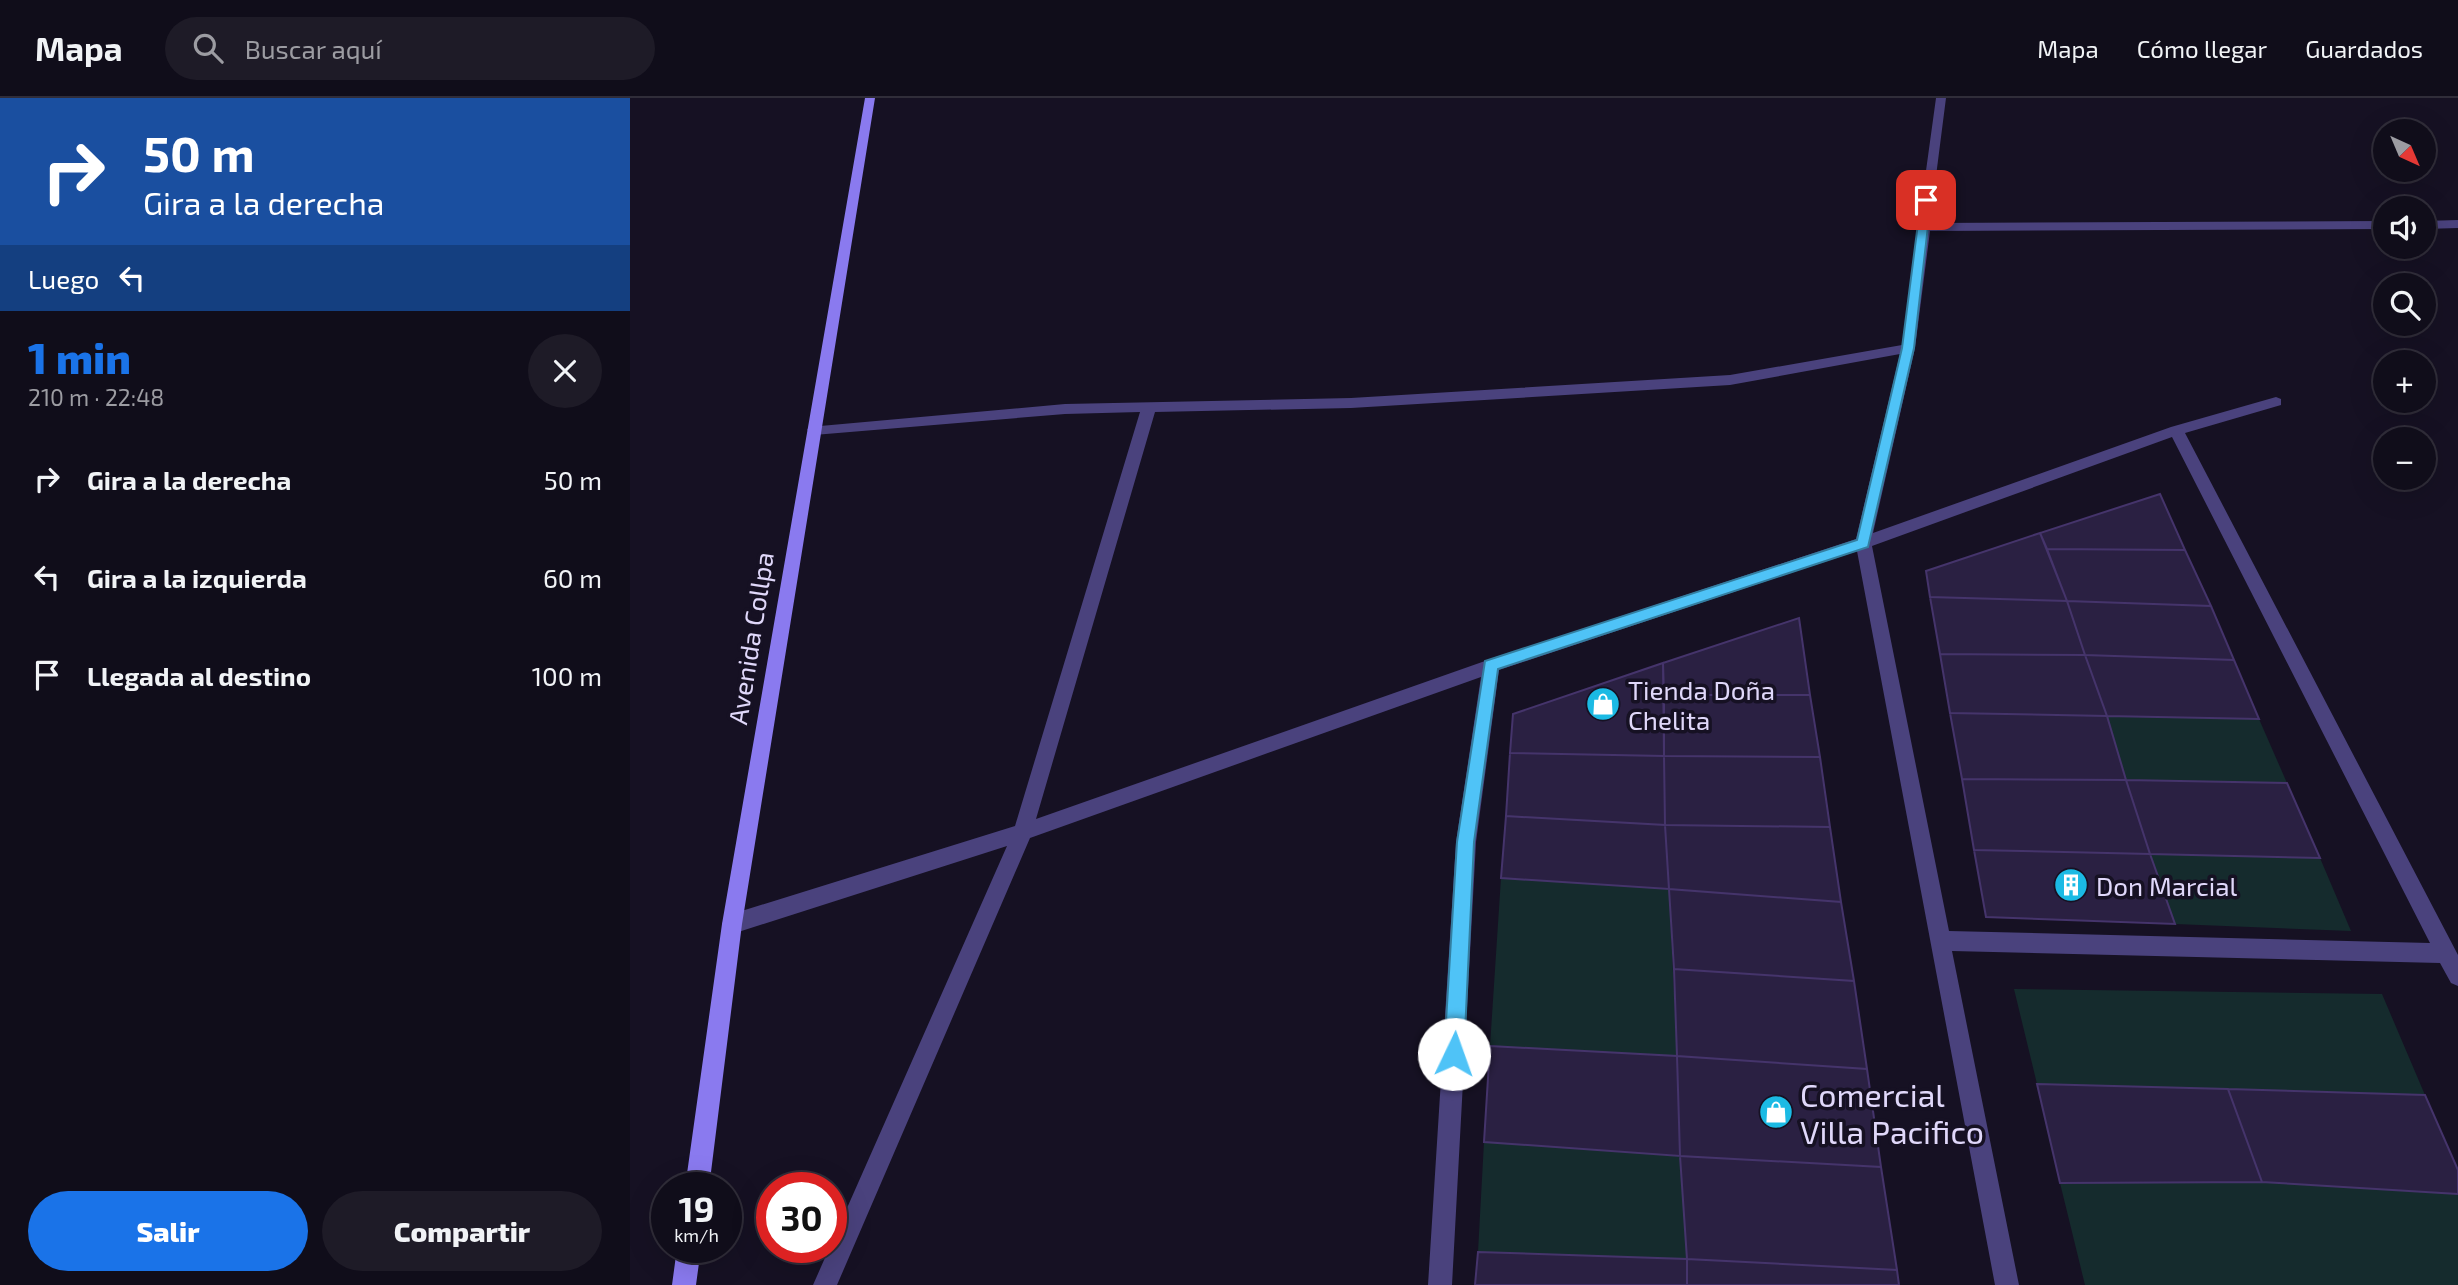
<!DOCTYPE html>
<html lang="es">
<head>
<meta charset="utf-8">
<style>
	body { margin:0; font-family:"Exo 2",sans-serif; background:#1e1b27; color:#f1f3f6; height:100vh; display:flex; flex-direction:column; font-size:26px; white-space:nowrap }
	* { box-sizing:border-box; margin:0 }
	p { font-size:23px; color:#9c9ca2 }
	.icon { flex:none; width:38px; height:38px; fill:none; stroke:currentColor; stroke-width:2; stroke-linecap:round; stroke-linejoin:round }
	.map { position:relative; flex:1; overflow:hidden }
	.details { display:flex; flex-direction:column; background:#100d1a; width:630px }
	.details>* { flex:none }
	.guide { background:#1a4fa0; color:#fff; overflow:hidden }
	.needle { width:46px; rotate:136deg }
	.buttons { position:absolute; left:1743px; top:21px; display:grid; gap:14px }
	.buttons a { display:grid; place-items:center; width:63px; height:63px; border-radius:50%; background:#100d1a; box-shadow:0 7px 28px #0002,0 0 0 2px #302d39; font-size:35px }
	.speed { position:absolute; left:21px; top:1074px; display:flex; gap:14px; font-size:35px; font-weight:700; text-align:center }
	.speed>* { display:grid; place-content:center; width:91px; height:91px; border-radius:50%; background:#100d1a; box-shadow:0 7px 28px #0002,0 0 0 2px #302d39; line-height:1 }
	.speed small { font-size:18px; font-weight:400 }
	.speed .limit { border:10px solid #d22; background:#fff; color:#111 }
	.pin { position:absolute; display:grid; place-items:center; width:60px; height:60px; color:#fff; margin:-30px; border-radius:14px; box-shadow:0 4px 10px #0006 }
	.me { position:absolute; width:77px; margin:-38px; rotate:3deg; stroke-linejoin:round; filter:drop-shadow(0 0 5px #0008) }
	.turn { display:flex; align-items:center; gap:24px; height:147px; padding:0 28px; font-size:32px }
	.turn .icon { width:91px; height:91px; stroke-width:2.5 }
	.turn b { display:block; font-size:49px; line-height:60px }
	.then { display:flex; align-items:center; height:66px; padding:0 28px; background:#0003; gap:14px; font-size:26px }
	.round { display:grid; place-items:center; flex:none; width:74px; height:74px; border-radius:37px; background:#1e1b27 }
	.overview { display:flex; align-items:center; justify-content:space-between; height:119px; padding:0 28px }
	h1 { font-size:42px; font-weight:800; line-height:52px; color:#1a73e8 }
	.primary-button { display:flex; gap:14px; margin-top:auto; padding:14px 28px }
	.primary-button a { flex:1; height:80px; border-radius:42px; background:#1a73e8; color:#fff; font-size:28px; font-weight:800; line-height:80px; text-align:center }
	.primary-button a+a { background:#1e1b27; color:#f1f3f6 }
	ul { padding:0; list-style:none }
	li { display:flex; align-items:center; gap:21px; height:98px; padding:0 28px }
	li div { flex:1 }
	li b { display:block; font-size:26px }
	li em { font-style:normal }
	header { display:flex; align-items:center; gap:42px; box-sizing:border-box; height:98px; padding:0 35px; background:#100d1a; border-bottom:2px solid #302d39 }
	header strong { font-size:33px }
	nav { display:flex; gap:38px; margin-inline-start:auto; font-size:24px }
	.search { width:490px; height:63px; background:#1e1b27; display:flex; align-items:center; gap:18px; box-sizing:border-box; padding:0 24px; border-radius:38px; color:#9c9ca2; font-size:26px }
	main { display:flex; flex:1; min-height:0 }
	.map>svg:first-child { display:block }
</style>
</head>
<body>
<header>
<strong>Mapa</strong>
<div class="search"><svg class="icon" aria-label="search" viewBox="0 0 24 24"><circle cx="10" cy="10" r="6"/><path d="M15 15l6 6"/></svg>Buscar aquí</div>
<nav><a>Mapa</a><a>Cómo llegar</a><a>Guardados</a></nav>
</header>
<main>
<section class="details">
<div class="guide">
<div class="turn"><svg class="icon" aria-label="right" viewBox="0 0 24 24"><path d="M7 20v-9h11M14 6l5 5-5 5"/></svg><div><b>50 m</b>Gira a la derecha</div></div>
<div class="then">Luego<svg class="icon" aria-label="left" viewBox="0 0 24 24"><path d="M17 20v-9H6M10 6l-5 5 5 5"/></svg></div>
</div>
<div class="overview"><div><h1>1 min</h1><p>210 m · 22:48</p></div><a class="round"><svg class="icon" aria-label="close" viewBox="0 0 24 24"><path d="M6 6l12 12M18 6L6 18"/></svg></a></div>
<ul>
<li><svg class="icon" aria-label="right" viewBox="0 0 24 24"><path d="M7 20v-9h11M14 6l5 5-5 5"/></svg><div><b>Gira a la derecha</b></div><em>50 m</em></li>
<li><svg class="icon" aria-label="left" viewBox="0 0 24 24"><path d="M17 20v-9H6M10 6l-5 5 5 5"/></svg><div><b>Gira a la izquierda</b></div><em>60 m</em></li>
<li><svg class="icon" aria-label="arrive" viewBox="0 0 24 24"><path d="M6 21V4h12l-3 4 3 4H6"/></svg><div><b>Llegada al destino</b></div><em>100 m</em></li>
</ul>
<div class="primary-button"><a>Salir</a><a>Compartir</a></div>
</section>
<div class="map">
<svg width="1828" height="1187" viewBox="0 0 1828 1187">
	<rect width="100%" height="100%" fill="#161123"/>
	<path fill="#152b2d" d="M 1477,618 L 1629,621 L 1657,685 L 1496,682 Z
		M 1520,756 L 1690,760 L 1721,833 L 1545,826 Z
		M 871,780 L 1039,791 L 1047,958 L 860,948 Z
		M 1384,891 L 1752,896 L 1795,997 L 1407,986 Z
		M 854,1044 L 1050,1058 L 1057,1161 L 848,1154 Z
		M 1632,1084 L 1828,1096 L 1828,1187 L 1455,1187 L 1430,1085 Z"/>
	<path fill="#2a2042" stroke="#45346b" stroke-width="2" d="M 1530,396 L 1555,452 L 1417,451 L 1410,435 Z
		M 1410,435 L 1437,503 L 1300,499 L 1296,473 Z
		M 1417,451 L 1555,452 L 1581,508 L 1437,503 Z
		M 1300,499 L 1437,503 L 1455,557 L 1310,556 Z
		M 1437,503 L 1581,508 L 1604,562 L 1455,557 Z
		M 1169,520 L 1180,597 L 1034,597 L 1033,565 Z
		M 1310,556 L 1455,557 L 1477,618 L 1320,615 Z
		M 1455,557 L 1604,562 L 1629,621 L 1477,618 Z
		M 1033,565 L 1034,658 L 880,655 L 883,616 Z
		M 1034,597 L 1180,597 L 1190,659 L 1034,658 Z
		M 1320,615 L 1477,618 L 1496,682 L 1332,681 Z
		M 880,655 L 1034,658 L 1035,727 L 876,718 Z
		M 1034,658 L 1190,659 L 1200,729 L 1035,727 Z
		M 1332,681 L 1496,682 L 1520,756 L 1344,752 Z
		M 1496,682 L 1657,685 L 1690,760 L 1520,756 Z
		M 876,718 L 1035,727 L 1039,791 L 871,780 Z
		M 1035,727 L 1200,729 L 1211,804 L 1039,791 Z
		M 1344,752 L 1520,756 L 1545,826 L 1356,819 Z
		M 1039,791 L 1211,804 L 1224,883 L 1044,871 Z
		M 1044,871 L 1224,883 L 1237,971 L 1047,958 Z
		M 860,948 L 1047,958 L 1050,1058 L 854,1044 Z
		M 1047,958 L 1237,971 L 1251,1069 L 1050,1058 Z
		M 1407,986 L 1598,991 L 1632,1084 L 1430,1085 Z
		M 1598,991 L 1795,997 L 1828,1072 L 1828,1096 L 1632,1084 Z
		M 1050,1058 L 1251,1069 L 1267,1172 L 1057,1161 Z
		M 848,1154 L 1057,1161 L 1057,1187 L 845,1187 Z
		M 1057,1161 L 1267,1172 L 1269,1187 L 1057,1187 Z"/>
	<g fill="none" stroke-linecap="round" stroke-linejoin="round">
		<path fill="#4a427d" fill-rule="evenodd" d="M 1306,0 L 1316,0 L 1300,125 L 1755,123 L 1755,131 L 1300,133 L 1285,250 L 1243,435 L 1541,329 L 1646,299 L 1651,301 L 1651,307 L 1555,335 L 1828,857 L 1828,888 L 1821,885 L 1810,865 L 1322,853 L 1389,1187 L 1365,1187 L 1227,453 L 869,572 L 846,744 L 822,1187 L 798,1187 L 826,744 L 851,579 L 400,740 L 207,1187 L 183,1187 L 377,748 L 102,836 L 95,833 L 92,826 L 95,819 L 102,816 L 385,728 L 510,314 L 435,316 L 184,337 L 177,332 L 179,329 L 435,306 L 721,300 L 1100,277 L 1272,247 ZM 1270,256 L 1226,441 L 855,563 L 406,721 L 525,314 L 721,310 L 1100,287 ZM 1542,339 L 1800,845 L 1319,833 L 1242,448 Z
			M 1828,122 L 1828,130 L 1794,131 L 1794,123 Z"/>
		<path fill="#8a7aef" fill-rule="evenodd" d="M 235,0 L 245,0 L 112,826 L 79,1090 L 55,1090 L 92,826 Z
			M 47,1150 L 71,1150 L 66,1187 L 42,1187 Z"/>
	</g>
	<path fill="#4fc3f7" stroke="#337fa1" stroke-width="2" d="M 1296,99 L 1301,102 L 1284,250 L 1238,449 L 868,571 L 844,744 L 834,956 L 831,963 L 824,966 L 817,963 L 814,956 L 827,744 L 855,563 L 1227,442 L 1272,250 L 1291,102 Z"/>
	<defs>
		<g id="shop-disc" transform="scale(1.75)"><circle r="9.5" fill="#1bbae4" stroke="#161123"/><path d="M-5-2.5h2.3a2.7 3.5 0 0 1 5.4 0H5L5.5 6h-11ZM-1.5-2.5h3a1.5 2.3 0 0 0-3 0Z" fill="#fff"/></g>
		<g id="building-disc" transform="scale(1.75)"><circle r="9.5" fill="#1bbae4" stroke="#161123"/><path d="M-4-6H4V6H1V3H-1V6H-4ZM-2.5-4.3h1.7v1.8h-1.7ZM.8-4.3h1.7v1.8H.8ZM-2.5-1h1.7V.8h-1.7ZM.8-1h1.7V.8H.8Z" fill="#fff"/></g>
	</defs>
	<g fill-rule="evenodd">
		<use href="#shop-disc" x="973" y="606"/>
		<use href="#building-disc" x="1441" y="787"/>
		<use href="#shop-disc" x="1146" y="1014"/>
	</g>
	<g text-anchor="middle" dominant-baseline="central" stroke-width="7" stroke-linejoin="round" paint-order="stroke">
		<g font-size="26" fill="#e0d8fa" stroke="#161123">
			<text transform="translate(120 540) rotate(-81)">Avenida Collpa</text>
		</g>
		<g font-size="26" fill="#e0d8fa" stroke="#161123" text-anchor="start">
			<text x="998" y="591">Tienda Doña<tspan x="998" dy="30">Chelita</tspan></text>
			<text x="1466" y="787">Don Marcial</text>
		</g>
		<g font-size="32" fill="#e0d8fa" stroke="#161123" text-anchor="start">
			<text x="1170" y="996">Comercial<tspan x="1170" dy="37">Villa Pacifico</tspan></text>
		</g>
	</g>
</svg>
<div class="buttons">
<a><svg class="needle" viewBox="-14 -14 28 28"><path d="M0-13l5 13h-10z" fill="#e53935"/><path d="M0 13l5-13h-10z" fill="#9c9ca2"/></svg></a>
<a><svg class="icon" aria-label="sound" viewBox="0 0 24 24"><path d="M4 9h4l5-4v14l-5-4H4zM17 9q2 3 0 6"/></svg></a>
<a><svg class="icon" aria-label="search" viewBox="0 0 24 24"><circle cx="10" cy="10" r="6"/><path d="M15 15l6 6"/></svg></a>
<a>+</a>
<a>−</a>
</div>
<div class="speed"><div>19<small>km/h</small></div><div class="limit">30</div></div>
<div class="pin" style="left:1296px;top:102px;background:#d93025"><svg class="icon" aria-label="arrive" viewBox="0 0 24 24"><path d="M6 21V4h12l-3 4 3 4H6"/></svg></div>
<svg class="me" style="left:824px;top:956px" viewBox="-20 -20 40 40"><circle r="19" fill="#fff"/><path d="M0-13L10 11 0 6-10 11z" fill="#4fc3f7"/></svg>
</div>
</main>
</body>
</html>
